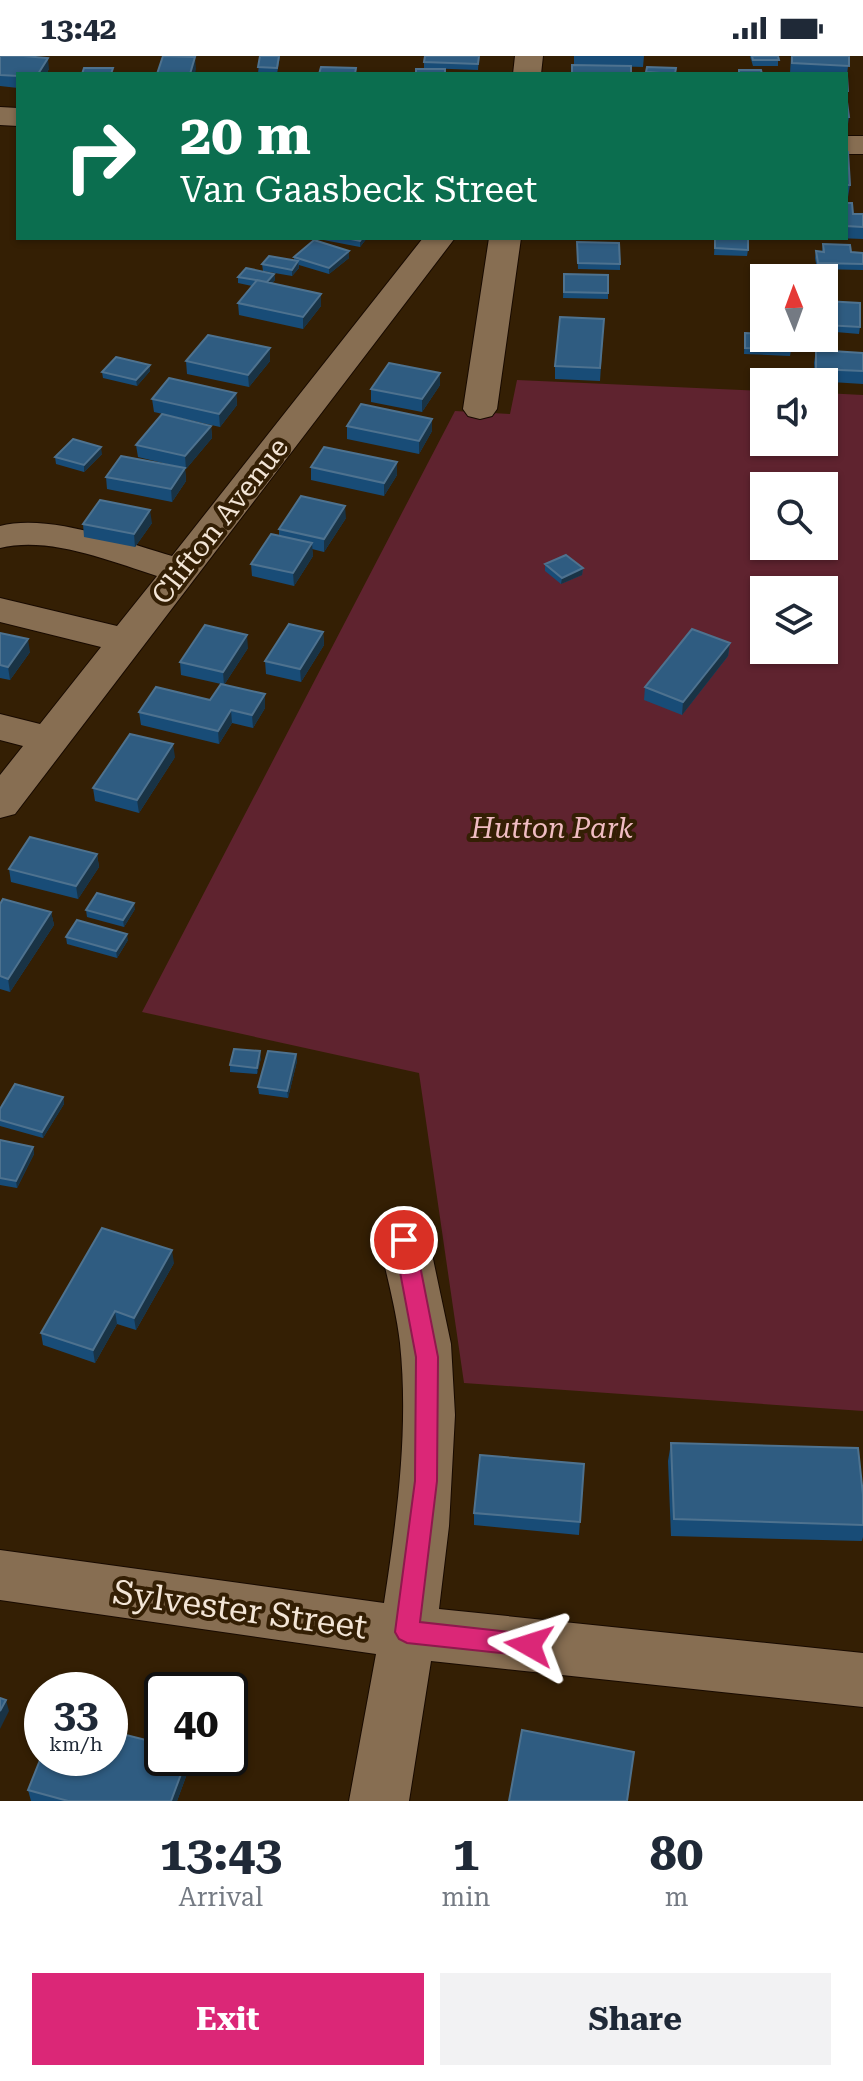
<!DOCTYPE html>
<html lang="en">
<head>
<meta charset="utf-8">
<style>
	body { margin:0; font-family:"Roboto Serif",serif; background:#f2f2f3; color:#1f2937; height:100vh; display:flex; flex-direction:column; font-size:30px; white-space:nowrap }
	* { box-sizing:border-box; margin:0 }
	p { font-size:26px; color:#747a83 }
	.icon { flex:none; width:44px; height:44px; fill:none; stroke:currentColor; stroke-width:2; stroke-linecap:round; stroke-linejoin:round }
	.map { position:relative; height:1745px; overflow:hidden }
	.details { display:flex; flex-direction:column; background:#fff; flex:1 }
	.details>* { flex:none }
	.banner { position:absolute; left:16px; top:16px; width:832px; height:168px; border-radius:0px; box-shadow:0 2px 6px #0004; background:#0b6e4f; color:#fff; overflow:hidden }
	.needle { width:52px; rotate:359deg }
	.buttons { position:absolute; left:750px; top:208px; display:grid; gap:16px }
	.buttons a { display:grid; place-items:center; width:88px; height:88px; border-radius:0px; background:#fff; box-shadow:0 2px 6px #0004; font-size:40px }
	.speed { position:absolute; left:24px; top:1616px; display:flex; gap:16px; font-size:40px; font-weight:700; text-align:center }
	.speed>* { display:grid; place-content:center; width:104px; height:104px; border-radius:50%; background:#fff; box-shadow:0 2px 6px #0004; line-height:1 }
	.speed small { font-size:20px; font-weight:400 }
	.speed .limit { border:4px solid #111; border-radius:12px; background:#fff; color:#111 }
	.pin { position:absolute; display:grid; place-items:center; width:68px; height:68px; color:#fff; margin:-34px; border:4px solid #fff; border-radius:50%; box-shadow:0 2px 8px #0007 }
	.me { position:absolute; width:88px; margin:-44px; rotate:276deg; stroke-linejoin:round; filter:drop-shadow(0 0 6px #0008) }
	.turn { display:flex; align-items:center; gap:28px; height:168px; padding:0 32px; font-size:36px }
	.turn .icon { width:104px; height:104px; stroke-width:2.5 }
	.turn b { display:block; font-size:56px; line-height:68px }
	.eta { display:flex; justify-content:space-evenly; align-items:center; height:136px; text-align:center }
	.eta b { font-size:48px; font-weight:700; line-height:56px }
	.action { display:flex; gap:16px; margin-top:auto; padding:16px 32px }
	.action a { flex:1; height:92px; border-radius:0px; background:#db2777; color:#fff; font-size:32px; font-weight:700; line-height:92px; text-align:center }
	.action a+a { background:#f2f2f3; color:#1f2937 }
	.status { display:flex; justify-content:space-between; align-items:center; height:56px; padding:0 40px; background:#fff; direction:ltr }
	.status svg { height:22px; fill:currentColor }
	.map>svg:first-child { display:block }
</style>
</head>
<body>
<div class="status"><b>13:42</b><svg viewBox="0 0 49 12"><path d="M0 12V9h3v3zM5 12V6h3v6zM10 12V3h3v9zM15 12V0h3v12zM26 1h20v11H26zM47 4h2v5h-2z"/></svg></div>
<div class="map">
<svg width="863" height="1745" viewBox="0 0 863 1745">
	<rect width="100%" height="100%" fill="#341f04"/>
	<path fill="#5f232f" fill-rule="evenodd" d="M 517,324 L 764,335 L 764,386 L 824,386 L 824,337 L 863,339 L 863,1355 L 464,1327 L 419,1017 L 142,956 L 455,355 L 510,358 ZM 764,430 L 824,430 L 824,490 L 764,490 ZM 764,534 L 824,534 L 824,594 L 764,594 Z"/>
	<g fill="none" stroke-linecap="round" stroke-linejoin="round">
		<g stroke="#180a00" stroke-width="2">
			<path id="minor" d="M 515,0 L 543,0 L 541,18 L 513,18 Z
				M 0,51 L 18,52 L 18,70 L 0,69 Z
				M 846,80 L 863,80 L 863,98 L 846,98 Z
				M 423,182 L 455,182 L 15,758 L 0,762 L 0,719 L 23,690 L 0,684 L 0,658 L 40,668 L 101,591 L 0,566 L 0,542 L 117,570 L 157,520 C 109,505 50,480 0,492 L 0,470 C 49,457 124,486 172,500 Z
				M 489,182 L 521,182 L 497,353 L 492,360 L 480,363 L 468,360 L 463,353 Z
				M 404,1164 L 422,1170 L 429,1184 L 451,1288 L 455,1359 L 449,1470 L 439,1553 L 863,1597 L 863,1651 L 431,1605 L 409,1745 L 349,1745 L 376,1598 L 0,1544 L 0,1494 L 384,1547 C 397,1462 409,1373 400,1287 C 396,1252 386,1218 379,1184 L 386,1170 Z"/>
		</g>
		<use href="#minor" fill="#876e52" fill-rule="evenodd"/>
	</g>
	<path fill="#184c77" d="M 0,0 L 49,13 L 46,18 L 18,18 L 18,32 L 0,30 Z
		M 260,0 L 280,0 L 277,18 L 258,17 Z
		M 479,0 L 478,14 L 424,12 L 424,6 Z
		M 574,0 L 644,0 L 643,11 L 574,9 Z
		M 750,0 L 778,0 L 778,10 L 753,10 Z
		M 791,0 L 849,0 L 847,20 L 848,35 L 847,46 L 849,61 L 848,68 L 846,67 L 846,18 L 788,18 L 790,17 Z
		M 846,96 L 850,129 L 848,141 L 846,141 Z
		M 846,147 L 853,158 L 863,158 L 863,183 L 836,182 L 846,182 Z
		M 313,182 L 367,182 L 360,191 Z
		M 715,182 L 748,194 L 747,200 L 714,199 Z
		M 577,186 L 620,208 L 620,214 L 578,213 Z
		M 823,188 L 851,196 L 863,197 L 863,214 L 817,213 L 815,202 L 816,195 L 822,196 Z
		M 349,195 L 349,202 L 329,218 L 299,209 L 299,212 L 292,220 L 263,215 L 262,208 L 294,204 L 294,201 Z
		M 274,218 L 275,224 L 272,227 L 321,250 L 303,273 L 239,259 L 238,247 L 252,230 L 238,227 L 238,221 Z
		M 564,218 L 608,219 L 608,243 L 563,242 Z
		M 825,245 L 860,271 L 859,278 L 824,275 Z
		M 604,263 L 600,325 L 555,323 L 555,310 Z
		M 745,277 L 791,294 L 790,300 L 744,298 Z
		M 270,292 L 270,305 L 249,331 L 187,318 L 186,305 Z
		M 816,294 L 863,297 L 863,328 L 815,325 L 814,307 Z
		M 150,315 L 137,330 L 103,322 L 102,316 Z
		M 440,317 L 440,329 L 422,356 L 371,346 L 371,333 Z
		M 236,337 L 237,349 L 220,371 L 154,356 L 152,343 Z
		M 211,370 L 212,382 L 186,413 L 185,413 L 186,425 L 172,446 L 107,433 L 106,421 L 175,410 L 138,401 L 136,389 Z
		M 347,370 L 432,375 L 419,398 L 347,383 Z
		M 102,398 L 84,416 L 56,408 L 55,401 Z
		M 397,406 L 397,419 L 384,440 L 311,424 L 311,411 Z
		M 346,462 L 324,496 L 312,493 L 313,500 L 294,530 L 252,520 L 251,508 L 279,480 L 279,473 Z
		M 152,467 L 135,491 L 84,481 L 83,468 Z
		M 545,508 L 583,512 L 582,519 L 561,528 L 545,515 Z
		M 323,576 L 324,589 L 301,626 L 266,618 L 265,605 Z
		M 0,577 L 30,596 L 10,624 L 0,622 Z
		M 730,587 L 728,600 L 682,659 L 644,644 L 645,631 Z
		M 248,592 L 224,629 L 265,638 L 265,652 L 253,672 L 232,667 L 219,688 L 141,669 L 139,656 L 210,644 L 221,628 L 181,619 L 180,606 Z
		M 175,701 L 139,757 L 95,745 L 93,732 Z
		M 97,798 L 99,811 L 78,843 L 11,826 L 9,813 Z
		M 0,848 L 51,856 L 54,869 L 10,936 L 0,933 Z
		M 135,853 L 124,871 L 87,861 L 86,854 Z
		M 66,881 L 128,884 L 117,902 L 67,888 Z
		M 296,998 L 297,1005 L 288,1042 L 259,1038 L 258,1031 Z
		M 261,1002 L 257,1018 L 230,1016 L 230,1009 Z
		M 63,1041 L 64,1048 L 43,1082 L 0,1070 L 0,1053 Z
		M 0,1084 L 33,1091 L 34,1098 L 17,1132 L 0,1129 Z
		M 174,1207 L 136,1274 L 117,1268 L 95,1307 L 43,1289 L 41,1277 Z
		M 671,1387 L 863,1439 L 863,1481 L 862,1485 L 671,1480 L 668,1405 Z
		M 584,1408 L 579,1479 L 474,1469 L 474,1457 Z
		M 191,1707 L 177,1745 L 31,1745 L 28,1734 Z"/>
	<path fill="#193345" d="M 195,1 L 196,13 L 195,18 L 190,18 Z
		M 48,2 L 49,13 L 46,18 L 38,18 Z
		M 362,182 L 367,182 L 360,191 L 360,185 Z
		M 349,195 L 349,202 L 329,218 L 329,212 Z
		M 298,205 L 299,212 L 292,220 L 292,214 Z
		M 274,218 L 275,224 L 267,233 L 267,227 Z
		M 321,238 L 321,250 L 303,273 L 303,261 Z
		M 270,292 L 270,305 L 249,331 L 248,319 Z
		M 150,309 L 150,315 L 137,330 L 136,324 Z
		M 440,317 L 440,329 L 422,356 L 422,343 Z
		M 236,337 L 237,349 L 220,371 L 219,358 Z
		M 432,363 L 432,375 L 419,398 L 419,385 Z
		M 211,370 L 212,382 L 186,413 L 185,400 Z
		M 101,391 L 102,398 L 84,416 L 84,409 Z
		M 397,406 L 397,419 L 384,440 L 384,427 Z
		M 185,412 L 186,425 L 172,446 L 171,433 Z
		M 345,450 L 346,462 L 324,496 L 324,483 Z
		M 150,454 L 152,467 L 135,491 L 134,478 Z
		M 312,487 L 313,500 L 294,530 L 293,517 Z
		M 583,512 L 582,519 L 561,528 L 562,522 Z
		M 323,576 L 324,589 L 301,626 L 300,613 Z
		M 247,579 L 248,592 L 224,629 L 223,616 Z
		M 28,583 L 30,596 L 10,624 L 8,611 Z
		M 730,587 L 728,600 L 682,659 L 683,646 Z
		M 265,638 L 265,652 L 253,672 L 252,659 Z
		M 231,654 L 232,667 L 219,688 L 218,675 Z
		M 173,688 L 175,701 L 139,757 L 137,744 Z
		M 97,798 L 99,811 L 78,843 L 76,830 Z
		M 134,847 L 135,853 L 124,871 L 123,864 Z
		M 51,856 L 54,869 L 10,936 L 8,923 Z
		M 127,878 L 128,884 L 117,902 L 116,895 Z
		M 260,995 L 261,1002 L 257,1018 L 257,1012 Z
		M 296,998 L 297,1005 L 288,1042 L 287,1035 Z
		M 63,1041 L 64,1048 L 43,1082 L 42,1076 Z
		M 33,1091 L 34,1098 L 17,1132 L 16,1125 Z
		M 172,1194 L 174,1207 L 136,1274 L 134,1262 Z
		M 115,1255 L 117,1268 L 95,1307 L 93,1294 Z
		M 6,1644 L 9,1655 L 0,1673 L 0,1655 Z
		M 187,1702 L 190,1702 L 191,1707 L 177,1745 L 171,1745 Z"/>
	<path fill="#2f5c81" stroke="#4e728f" stroke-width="2" d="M 0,0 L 23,0 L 48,2 L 38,18 L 18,18 L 18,20 L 0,19 Z
		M 163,0 L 195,1 L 190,18 L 157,18 Z
		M 260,0 L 279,0 L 277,12 L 258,11 Z
		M 425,0 L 479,0 L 478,8 L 424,6 Z
		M 752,0 L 778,0 L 779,4 L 753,4 Z
		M 792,0 L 849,0 L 849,10 L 792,7 Z
		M 572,9 L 631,10 L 631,18 L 572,18 Z
		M 321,11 L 356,12 L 355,18 L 319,18 Z
		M 647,11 L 676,12 L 675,18 L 646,16 Z
		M 84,12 L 113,12 L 111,18 L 82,18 Z
		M 416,13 L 445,13 L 445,18 L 416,18 Z
		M 739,14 L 761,14 L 762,18 L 739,18 Z
		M 846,20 L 847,20 L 848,35 L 846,35 Z
		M 846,46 L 847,46 L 849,61 L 846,61 Z
		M 846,96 L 848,96 L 850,129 L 846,129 Z
		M 846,147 L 852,147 L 853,158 L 863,158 L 863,171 L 846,170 Z
		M 346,182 L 362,182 L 360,185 Z
		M 715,182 L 748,182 L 748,194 L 715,192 Z
		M 314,184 L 349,195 L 329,212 L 294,201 Z
		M 577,186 L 619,187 L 620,208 L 578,207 Z
		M 823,188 L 850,189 L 851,196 L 863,197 L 863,208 L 818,207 L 816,195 L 824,196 Z
		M 269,200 L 298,205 L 292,214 L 262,208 Z
		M 246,212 L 274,218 L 267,226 L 238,221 Z
		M 564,218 L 608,219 L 608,237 L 564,236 Z
		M 257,224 L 321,238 L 303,261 L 238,247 Z
		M 825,245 L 860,247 L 860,271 L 825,269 Z
		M 560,261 L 604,263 L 600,312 L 555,310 Z
		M 745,277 L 764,278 L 764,282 L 790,282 L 791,294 L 745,292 Z
		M 208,279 L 270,292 L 248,319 L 186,305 Z
		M 816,294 L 863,297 L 863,315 L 816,313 Z
		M 116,301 L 150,309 L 136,324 L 102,316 Z
		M 389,307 L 440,317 L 422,343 L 371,333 Z
		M 169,322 L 236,337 L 219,358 L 152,343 Z
		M 361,348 L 432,363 L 419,385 L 347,370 Z
		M 162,358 L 211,370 L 185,400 L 136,389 Z
		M 73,383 L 101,391 L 84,409 L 55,401 Z
		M 324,391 L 397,406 L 384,427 L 311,411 Z
		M 121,400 L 185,412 L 171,433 L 106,421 Z
		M 301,440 L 345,450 L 324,483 L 279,473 Z
		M 100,444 L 150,454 L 134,478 L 83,468 Z
		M 271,478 L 312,487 L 293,517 L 251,508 Z
		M 566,499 L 583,512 L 562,522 L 545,508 Z
		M 289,568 L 323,576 L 300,613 L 265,605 Z
		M 205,569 L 247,579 L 223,616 L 180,606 Z
		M 692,573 L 730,587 L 683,646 L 645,631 Z
		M 0,577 L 28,583 L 8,611 L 0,609 Z
		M 221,628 L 265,638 L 252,659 L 231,654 L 218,675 L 139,656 L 156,631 L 210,644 Z
		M 130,678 L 173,688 L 137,744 L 93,732 Z
		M 30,781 L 97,798 L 76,830 L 9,813 Z
		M 97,837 L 134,847 L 123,864 L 86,854 Z
		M 3,843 L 51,856 L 8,923 L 0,920 L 0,848 Z
		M 77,864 L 127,878 L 116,895 L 66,881 Z
		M 234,993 L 260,995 L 257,1012 L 230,1009 Z
		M 268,995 L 296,998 L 287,1035 L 258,1031 Z
		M 15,1028 L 63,1041 L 42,1076 L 0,1064 L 0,1053 Z
		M 0,1084 L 33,1091 L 16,1125 L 0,1122 Z
		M 102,1172 L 172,1194 L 134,1262 L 115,1255 L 93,1294 L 41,1277 Z
		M 671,1387 L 858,1392 L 863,1439 L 863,1469 L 674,1463 Z
		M 480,1399 L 584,1408 L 580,1466 L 474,1457 Z
		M 0,1642 L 6,1644 L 0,1655 Z
		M 522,1674 L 634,1696 L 627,1745 L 509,1745 Z
		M 110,1675 L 162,1688 L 162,1702 L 187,1702 L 171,1745 L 68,1745 L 28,1734 L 42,1699 L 42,1702 L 110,1702 Z"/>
	<path fill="#db2777" stroke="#8e194d" stroke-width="2" d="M 404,1175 L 415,1184 L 438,1301 L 437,1425 L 420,1566 L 529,1578 L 537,1581 L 540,1589 L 537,1596 L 529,1600 L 407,1587 L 399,1583 L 395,1576 L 415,1425 L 416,1301 L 394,1184 Z"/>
	<g text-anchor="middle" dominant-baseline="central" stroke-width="8" stroke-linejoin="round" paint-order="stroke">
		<g font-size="28" fill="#f3e5d6" stroke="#341f04">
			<text transform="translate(220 465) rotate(-52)">Clifton Avenue</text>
		</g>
		<g font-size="28" font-style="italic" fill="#f0bcc2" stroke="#341f04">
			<text x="552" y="772">Hutton Park</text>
		</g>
		<g font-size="34" fill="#f3e5d6" stroke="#341f04">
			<text transform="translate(240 1553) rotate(8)">Sylvester Street</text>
		</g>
	</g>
</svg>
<div class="buttons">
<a><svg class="needle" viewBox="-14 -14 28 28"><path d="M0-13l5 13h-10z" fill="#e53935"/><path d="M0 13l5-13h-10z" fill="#747a83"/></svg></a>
<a><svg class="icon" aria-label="sound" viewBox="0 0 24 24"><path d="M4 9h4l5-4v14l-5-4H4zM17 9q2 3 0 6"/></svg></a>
<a><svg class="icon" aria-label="search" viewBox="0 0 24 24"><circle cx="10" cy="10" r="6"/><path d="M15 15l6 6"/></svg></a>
<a><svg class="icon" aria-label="layers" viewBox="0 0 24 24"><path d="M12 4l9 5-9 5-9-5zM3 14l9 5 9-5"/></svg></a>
</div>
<div class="speed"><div>33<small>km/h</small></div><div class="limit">40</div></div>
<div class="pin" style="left:404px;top:1184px;background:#d93025"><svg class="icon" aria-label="arrive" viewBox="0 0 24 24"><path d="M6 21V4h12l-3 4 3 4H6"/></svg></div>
<svg class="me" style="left:529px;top:1589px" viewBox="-20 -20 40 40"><path d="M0-17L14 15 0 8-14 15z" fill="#db2777" stroke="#fff" stroke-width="4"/></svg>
<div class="banner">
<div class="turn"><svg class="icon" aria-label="right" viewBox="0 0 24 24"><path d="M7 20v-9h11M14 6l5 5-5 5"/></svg><div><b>20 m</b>Van Gaasbeck Street</div></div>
</div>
</div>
<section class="details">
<div class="eta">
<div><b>13:43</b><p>Arrival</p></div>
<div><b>1</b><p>min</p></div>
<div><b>80</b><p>m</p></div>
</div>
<div class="action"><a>Exit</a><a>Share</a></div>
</section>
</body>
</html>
